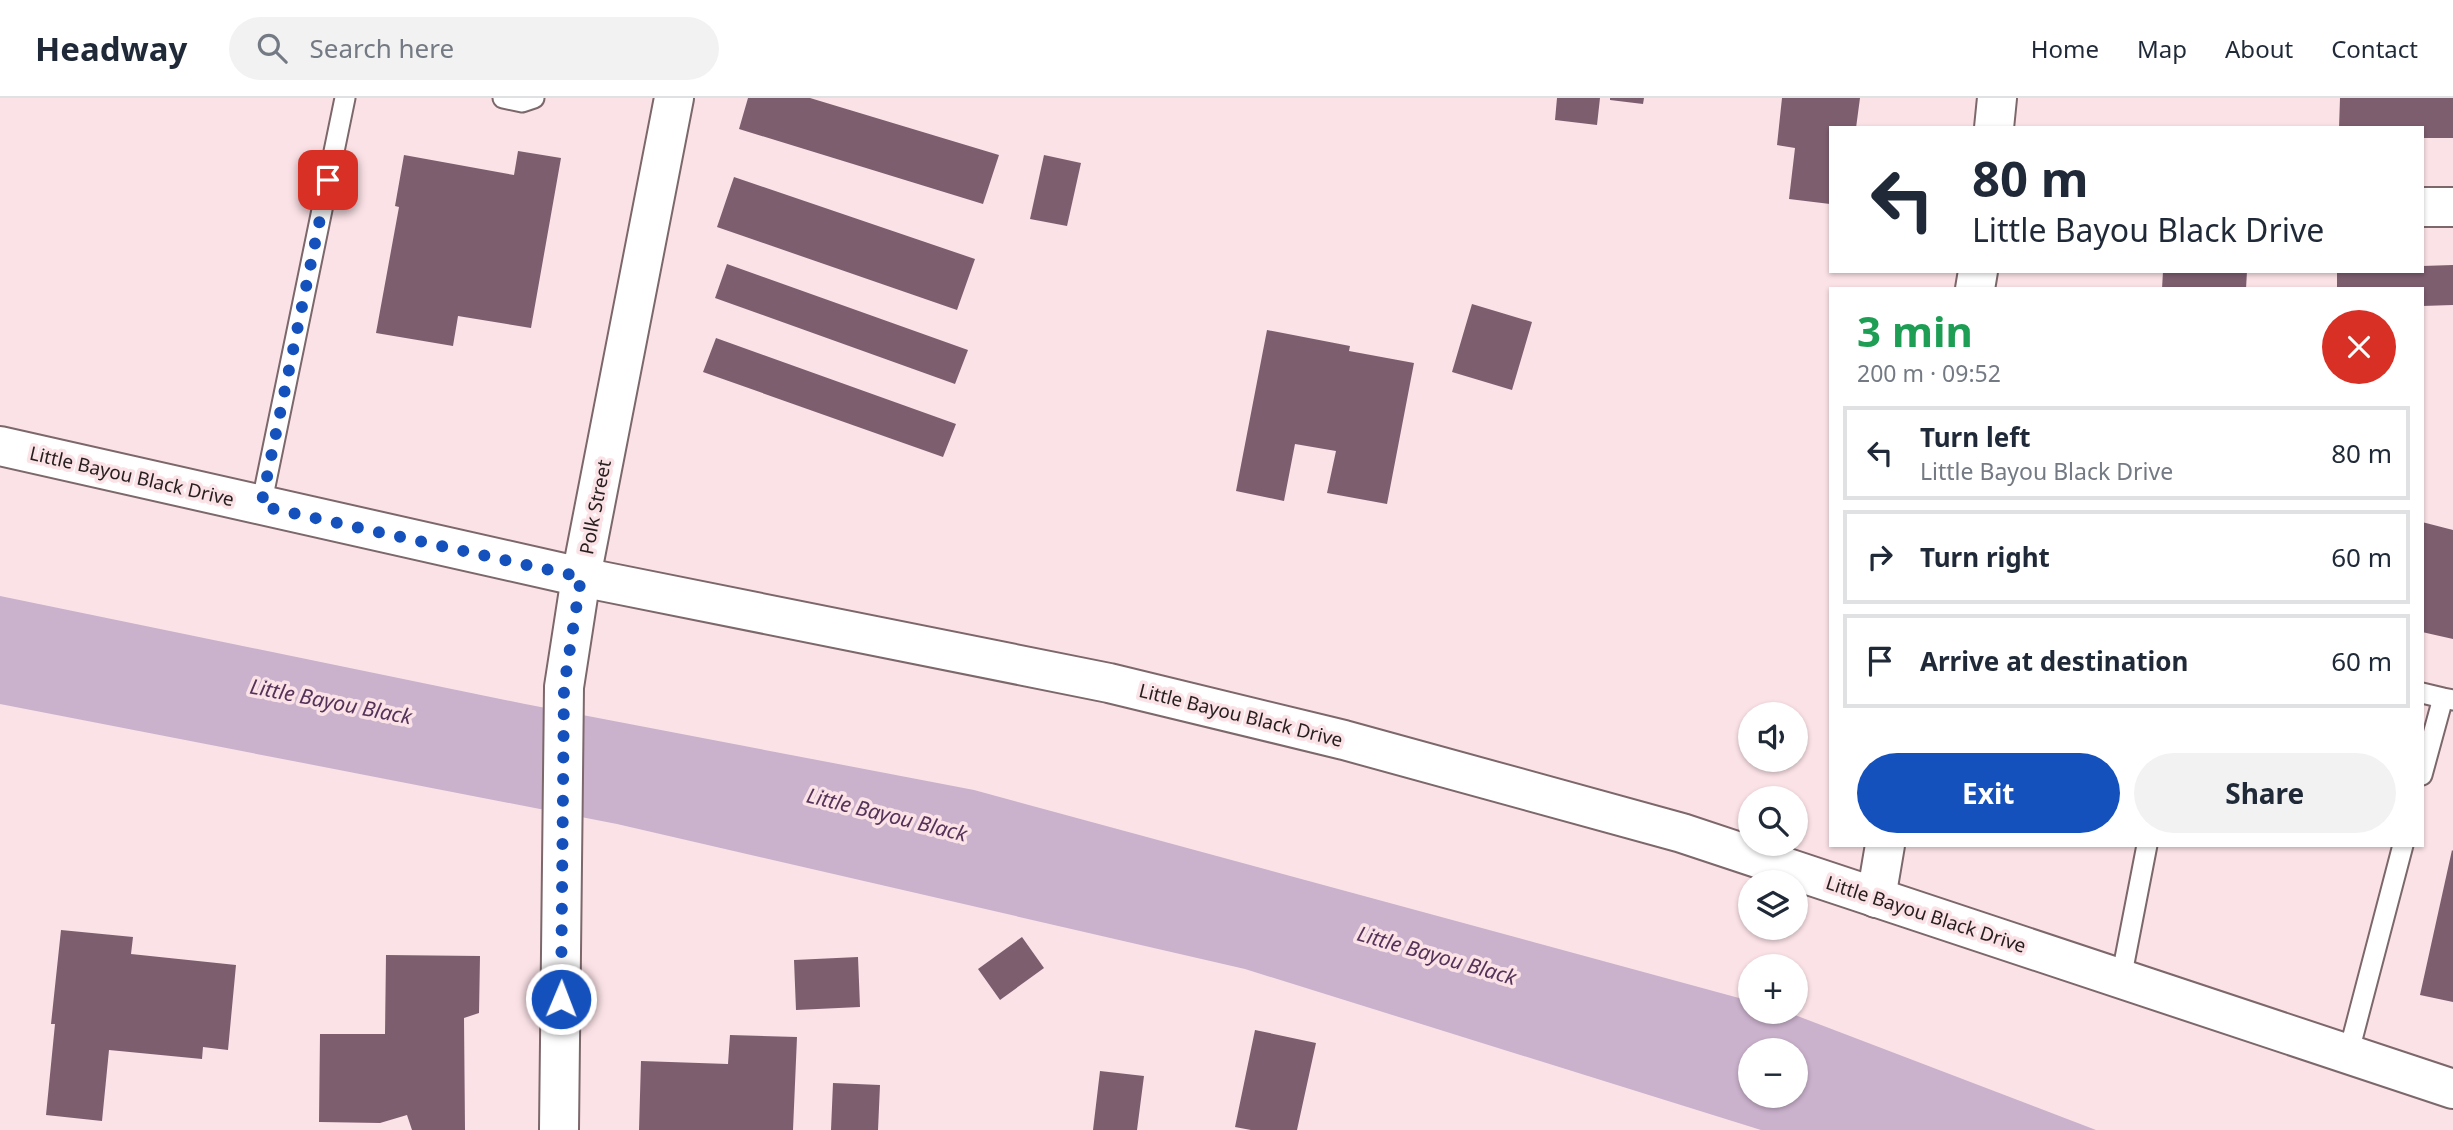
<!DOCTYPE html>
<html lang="en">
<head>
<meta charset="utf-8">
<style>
	body { margin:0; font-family:"Noto Sans",sans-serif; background:#f2f2f3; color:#1f2937; height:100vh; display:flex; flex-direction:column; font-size:26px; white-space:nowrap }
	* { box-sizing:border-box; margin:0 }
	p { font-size:23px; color:#747a83 }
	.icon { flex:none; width:38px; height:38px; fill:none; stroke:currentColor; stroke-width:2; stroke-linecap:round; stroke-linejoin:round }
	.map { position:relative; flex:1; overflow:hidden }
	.details { position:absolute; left:1829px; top:189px; width:595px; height:560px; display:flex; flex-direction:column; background:#fff; border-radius:0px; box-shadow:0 2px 5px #0004 }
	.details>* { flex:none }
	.top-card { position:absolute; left:1829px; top:28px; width:595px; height:147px; border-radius:0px; box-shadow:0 2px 5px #0004; background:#fff; color:#1f2937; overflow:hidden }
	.controls { position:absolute; left:1738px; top:604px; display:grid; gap:14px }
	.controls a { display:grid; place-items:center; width:70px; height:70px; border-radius:50%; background:#fff; box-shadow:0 2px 5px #0004; font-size:35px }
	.pin { position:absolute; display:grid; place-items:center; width:60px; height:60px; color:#fff; margin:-30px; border-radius:14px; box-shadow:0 4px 10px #0006 }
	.me { position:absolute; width:77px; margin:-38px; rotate:1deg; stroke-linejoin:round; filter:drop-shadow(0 0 5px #0008) }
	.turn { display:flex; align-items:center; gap:24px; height:147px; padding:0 28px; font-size:32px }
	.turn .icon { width:91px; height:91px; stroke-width:2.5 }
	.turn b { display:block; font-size:49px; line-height:60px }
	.round { display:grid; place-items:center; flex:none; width:74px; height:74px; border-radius:37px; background:#f2f2f3 }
	.head { display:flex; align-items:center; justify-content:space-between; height:119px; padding:0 28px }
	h1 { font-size:42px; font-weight:700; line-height:52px; color:#1e9e55 }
	.button { display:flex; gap:14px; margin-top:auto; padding:14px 28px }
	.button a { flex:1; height:80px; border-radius:42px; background:#1551bd; color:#fff; font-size:28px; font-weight:700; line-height:80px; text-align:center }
	.button a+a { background:#f2f2f3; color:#1f2937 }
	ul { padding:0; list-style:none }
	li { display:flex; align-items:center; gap:21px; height:94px; margin:0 14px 10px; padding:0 14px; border:4px solid #e0e1e3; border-radius:0px }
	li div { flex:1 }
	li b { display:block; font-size:26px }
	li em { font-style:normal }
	header { display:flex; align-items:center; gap:42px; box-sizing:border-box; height:98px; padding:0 35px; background:#fff; border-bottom:2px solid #e0e1e3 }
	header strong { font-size:33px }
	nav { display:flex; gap:38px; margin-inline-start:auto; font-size:24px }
	.search { width:490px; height:63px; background:#f2f2f3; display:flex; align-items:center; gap:18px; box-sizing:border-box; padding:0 24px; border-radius:38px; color:#747a83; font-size:26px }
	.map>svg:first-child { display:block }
</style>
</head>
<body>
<header>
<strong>Headway</strong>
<div class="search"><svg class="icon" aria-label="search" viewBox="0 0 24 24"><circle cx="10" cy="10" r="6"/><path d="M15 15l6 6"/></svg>Search here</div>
<nav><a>Home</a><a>Map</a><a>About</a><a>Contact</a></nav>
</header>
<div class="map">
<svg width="2453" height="1032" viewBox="0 0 2453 1032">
	<rect width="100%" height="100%" fill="#fbe2e7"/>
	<path fill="#cab1cc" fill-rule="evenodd" d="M 0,498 L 525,606 L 974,692 L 1750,903 L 1750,914 L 1787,914 L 2096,1032 L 1761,1032 L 1245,871 L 617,726 L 0,606 ZM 1750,952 L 1796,952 L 1796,998 L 1750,998 Z"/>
	<path fill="#7d5e6f" d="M 748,0 L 810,0 L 999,57 L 983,106 L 739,31 Z
		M 1557,0 L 1600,0 L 1597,27 L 1555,22 Z
		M 1610,0 L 1644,0 L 1643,6 L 1610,2 Z
		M 1782,0 L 1860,0 L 1856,30 L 1830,30 L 1830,106 L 1789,101 L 1795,50 L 1777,47 Z
		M 2340,0 L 2453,0 L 2453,40 L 2422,40 L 2422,30 L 2339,30 Z
		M 518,53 L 561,60 L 531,230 L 458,218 L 453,248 L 376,235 L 399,109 L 395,108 L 404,57 L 514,77 Z
		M 1044,57 L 1081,65 L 1067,128 L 1030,121 Z
		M 734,79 L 975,161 L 957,212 L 717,129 Z
		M 727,166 L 968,252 L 955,286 L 715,200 Z
		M 2453,167 L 2453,207 L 2422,208 L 2422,191 L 2337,191 L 2337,173 L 2422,173 L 2422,168 Z
		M 2163,173 L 2247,173 L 2246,191 L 2162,191 Z
		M 1472,206 L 1532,224 L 1512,292 L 1452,274 Z
		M 1267,232 L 1350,248 L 1349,253 L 1414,265 L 1387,406 L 1327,395 L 1336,353 L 1295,346 L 1284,403 L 1236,393 Z
		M 716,240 L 956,326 L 943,359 L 703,274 Z
		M 2422,424 L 2453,432 L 2453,541 L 2422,534 Z
		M 2452,752 L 2453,753 L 2453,904 L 2420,897 Z
		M 61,832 L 133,839 L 131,856 L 236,867 L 228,952 L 203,949 L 202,961 L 109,952 L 102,1023 L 46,1017 L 55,926 L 51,926 Z
		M 1022,839 L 1044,870 L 1000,902 L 978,871 Z
		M 386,857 L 480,858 L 479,915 L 464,920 L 465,1032 L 412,1032 L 407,1017 L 380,1025 L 319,1024 L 320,936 L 385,936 Z
		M 858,859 L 860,909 L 796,912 L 794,862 Z
		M 1255,932 L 1316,945 L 1297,1032 L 1251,1032 L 1235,1029 Z
		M 730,937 L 797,939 L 793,1032 L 639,1032 L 641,963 L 728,966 Z
		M 1100,973 L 1144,978 L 1137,1032 L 1093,1032 Z
		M 833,985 L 880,987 L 878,1032 L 831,1032 Z"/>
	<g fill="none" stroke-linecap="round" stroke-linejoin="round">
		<g stroke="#7c676b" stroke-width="23">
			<path id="service" d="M 503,0 L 522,4 L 534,0
				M 261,408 L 345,0
				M 2422,595 L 2443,600
				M 2422,677 L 2443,600 L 2453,602
				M 2121,881 L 2147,747
				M 2348,957 L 2403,747"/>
		</g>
		<g stroke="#7c676b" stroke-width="42">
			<path id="minor" d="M 1994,30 L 1997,0
				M 2422,109 L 2453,109
				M 1975,191 L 1978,173
				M 1876,800 L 1885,747"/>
		</g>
		<g stroke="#7c676b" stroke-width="42">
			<path id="tertiary" d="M 559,1032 L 564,589 L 581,479 L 674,0"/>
		</g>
		<g stroke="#7c676b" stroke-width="42">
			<path id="secondary" d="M 0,348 L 581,479 L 1109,585 L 1344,642 L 1682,735 L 2453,991"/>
		</g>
		<use href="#service" stroke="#fff" stroke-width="19"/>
		<use href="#minor" stroke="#fff" stroke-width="38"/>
		<use href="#tertiary" stroke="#fff" stroke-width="38"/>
		<use href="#secondary" stroke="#fff" stroke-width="38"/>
	</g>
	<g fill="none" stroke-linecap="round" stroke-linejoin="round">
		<path stroke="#1551bd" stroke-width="12" stroke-dasharray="0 21.6" d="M 328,82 L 261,408 L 581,479 L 564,589 L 561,901"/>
	</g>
	<g text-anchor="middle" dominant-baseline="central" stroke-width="7" stroke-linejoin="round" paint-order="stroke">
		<g font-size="19" fill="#251d1e" stroke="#fbe2e7">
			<text transform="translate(132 378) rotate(13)">Little Bayou Black Drive</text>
			<text transform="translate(595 409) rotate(-79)">Polk Street</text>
			<text transform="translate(1241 617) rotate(14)">Little Bayou Black Drive</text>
			<text transform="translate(1926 816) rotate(18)">Little Bayou Black Drive</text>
		</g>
		<g font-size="21" font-style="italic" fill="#553258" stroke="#fbe2e7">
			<text transform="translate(331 603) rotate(11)">Little Bayou Black</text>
			<text transform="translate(887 716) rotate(14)">Little Bayou Black</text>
			<text transform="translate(1437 857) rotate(16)">Little Bayou Black</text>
		</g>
	</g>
</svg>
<div class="controls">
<a><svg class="icon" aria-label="sound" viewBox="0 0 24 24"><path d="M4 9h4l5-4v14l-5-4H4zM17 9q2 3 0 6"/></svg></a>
<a><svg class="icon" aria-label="search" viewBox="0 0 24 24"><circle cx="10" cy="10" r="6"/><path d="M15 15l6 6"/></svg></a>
<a><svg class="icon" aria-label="layers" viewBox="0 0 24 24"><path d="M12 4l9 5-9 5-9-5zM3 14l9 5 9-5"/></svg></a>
<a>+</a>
<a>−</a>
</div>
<div class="pin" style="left:328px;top:82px;background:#d93025"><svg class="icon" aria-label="arrive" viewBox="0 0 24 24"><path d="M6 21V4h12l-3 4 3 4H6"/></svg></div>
<svg class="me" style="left:561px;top:901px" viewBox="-20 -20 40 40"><circle r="17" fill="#1551bd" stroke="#fff" stroke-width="3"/><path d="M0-11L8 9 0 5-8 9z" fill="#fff"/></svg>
<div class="top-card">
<div class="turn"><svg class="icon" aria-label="left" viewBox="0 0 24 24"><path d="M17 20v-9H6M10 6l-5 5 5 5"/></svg><div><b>80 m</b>Little Bayou Black Drive</div></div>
</div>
<section class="details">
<div class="head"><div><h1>3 min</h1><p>200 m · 09:52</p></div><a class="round" style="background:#d93025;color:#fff"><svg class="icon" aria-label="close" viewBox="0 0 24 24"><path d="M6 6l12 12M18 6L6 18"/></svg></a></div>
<ul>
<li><svg class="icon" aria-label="left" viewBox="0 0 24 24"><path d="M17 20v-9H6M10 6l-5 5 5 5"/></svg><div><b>Turn left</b><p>Little Bayou Black Drive</p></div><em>80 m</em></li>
<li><svg class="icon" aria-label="right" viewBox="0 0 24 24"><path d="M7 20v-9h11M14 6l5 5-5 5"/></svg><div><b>Turn right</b></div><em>60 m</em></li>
<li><svg class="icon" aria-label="arrive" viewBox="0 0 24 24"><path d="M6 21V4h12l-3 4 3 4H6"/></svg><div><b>Arrive at destination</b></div><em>60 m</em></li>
</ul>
<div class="button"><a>Exit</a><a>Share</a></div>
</section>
</div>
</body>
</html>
